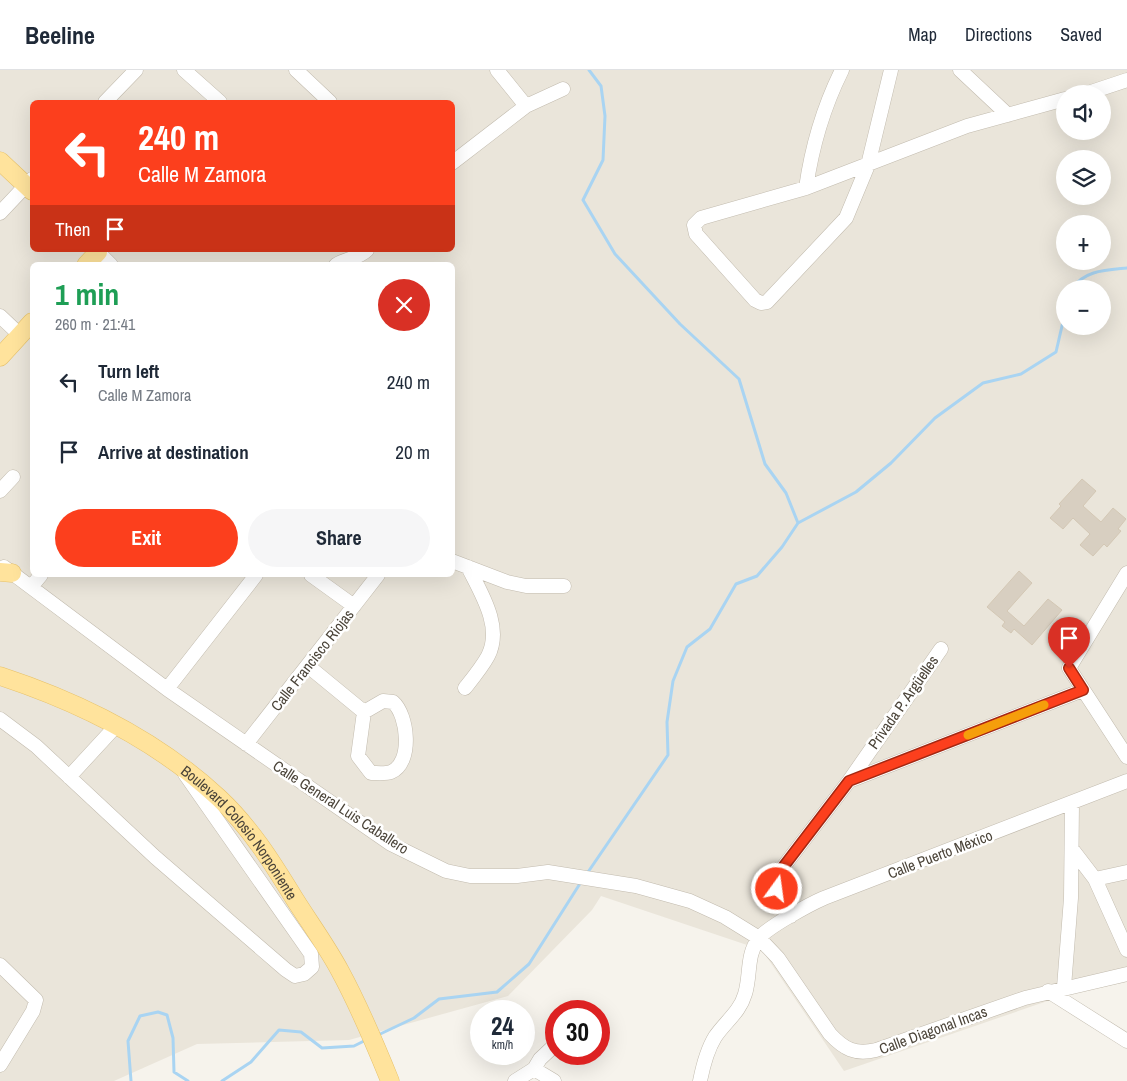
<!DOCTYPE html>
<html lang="en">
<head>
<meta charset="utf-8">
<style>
	body { margin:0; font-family:"Archivo Narrow",sans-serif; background:#f6f6f7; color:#1f2937; height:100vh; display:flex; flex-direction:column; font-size:19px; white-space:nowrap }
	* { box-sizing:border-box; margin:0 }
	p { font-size:16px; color:#747a83 }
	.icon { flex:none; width:28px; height:28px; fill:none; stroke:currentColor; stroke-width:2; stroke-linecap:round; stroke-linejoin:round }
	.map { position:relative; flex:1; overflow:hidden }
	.panel { position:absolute; left:30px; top:192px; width:425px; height:315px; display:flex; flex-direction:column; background:#fff; border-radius:8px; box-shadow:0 5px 20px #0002 }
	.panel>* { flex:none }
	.guide { position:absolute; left:30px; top:30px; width:425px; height:152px; border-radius:8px; box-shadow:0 5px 20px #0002; background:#fc3f1d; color:#fff; overflow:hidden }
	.buttons { position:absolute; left:1056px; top:15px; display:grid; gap:10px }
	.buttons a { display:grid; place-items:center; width:55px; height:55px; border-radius:50%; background:#fff; box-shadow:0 5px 20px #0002; font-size:25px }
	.speed { position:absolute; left:470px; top:930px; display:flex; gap:10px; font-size:25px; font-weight:700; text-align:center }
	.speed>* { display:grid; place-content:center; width:65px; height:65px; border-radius:50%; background:#fff; box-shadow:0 5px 20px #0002; line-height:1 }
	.speed small { font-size:12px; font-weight:400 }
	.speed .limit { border:8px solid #d22; background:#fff; color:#111 }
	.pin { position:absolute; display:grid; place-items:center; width:42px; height:42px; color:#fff; margin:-51px -21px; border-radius:50% 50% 50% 0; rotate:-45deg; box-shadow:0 0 5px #0007 }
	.pin .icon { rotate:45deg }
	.me { position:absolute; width:55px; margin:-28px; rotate:14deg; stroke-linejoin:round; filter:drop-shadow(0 0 4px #0008) }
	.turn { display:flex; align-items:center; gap:18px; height:105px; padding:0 25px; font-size:22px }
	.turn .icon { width:65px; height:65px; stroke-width:2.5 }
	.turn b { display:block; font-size:35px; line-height:42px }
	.then { display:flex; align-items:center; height:48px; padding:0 25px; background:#0003; gap:10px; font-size:19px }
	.round { display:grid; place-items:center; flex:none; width:52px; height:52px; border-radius:26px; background:#f6f6f7 }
	.overview { display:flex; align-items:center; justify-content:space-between; height:85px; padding:0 25px }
	h1 { font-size:30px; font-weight:800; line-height:38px; color:#1e9e55 }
	.action { display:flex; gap:10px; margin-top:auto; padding:10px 25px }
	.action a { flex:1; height:58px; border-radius:30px; background:#fc3f1d; color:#fff; font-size:20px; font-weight:800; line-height:58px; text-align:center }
	.action a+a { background:#f6f6f7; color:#1f2937 }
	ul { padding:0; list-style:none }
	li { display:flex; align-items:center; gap:15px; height:70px; padding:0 25px }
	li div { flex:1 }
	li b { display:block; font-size:19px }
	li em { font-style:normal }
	header { display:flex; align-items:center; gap:30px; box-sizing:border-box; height:70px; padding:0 25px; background:#fff; border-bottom:1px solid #e0e1e3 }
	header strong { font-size:24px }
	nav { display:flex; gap:28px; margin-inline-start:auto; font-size:18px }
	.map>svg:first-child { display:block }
</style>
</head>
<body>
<header>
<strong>Beeline</strong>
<nav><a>Map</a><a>Directions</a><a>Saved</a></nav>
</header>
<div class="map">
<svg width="1127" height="1011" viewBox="0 0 1127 1011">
	<rect width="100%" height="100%" fill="#f6f3ec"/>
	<path fill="#eae5da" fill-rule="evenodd" d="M 0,0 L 1127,0 L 1127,912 L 1065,925 L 844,1001 L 762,880 L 601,826 L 592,840 L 508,926 L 349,970 L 197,974 L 114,1011 L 0,1011 ZM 1065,24 L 1102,24 L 1102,61 L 1065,61 ZM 32,32 L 452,32 L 452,180 L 32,180 ZM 1065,89 L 1102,89 L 1102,126 L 1065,126 ZM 1065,154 L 1102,154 L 1102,191 L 1065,191 ZM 32,195 L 452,195 L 452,505 L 32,505 ZM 1065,219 L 1102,219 L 1102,256 L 1065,256 Z"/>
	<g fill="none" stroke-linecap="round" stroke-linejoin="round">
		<path stroke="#a9d4f2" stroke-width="3" d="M 1072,219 C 1084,200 1107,200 1127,198
			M 798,453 L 856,422 L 891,393 L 935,348 L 983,313 L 1021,304 L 1056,282 L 1065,243
			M 586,805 L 668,685 L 667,652 L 673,611 L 687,577 L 710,559 L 736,514 L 757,506 L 782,477 L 798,453 L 786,423 L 765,394 L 739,309 L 680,254 L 615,184 L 583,130 L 603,90 L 605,46 L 601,16 L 589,0
			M 376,966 L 414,948 L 439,929 L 497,922 L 529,894 L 581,812
			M 131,1011 L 128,971 L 140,946 L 158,942 L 167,945 L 173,968 L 174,1002 L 188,1011
			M 222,1011 L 251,992 L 279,960 L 301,962 L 322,978 L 354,976 L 366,970"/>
	</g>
	<path fill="#d8cfc1" stroke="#d3c7b4" d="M 1082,409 L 1096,421 L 1083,436 L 1101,452 L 1113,438 L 1126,449 L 1118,459 L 1121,461 L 1107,477 L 1104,474 L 1093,486 L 1080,475 L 1090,464 L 1073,448 L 1063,459 L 1050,448 L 1061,436 L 1059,434 Z
		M 1019,501 L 1032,513 L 1007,541 L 1024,556 L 1048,529 L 1062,540 L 1032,575 L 1014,559 L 1011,563 L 1002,556 L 1005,552 L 987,537 Z"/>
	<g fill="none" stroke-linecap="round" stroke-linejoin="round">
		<g stroke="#c2bbae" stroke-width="15">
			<path id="minor" d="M 184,0 L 220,32
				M 296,0 L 330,32
				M 497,0 L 526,36
				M 891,0 L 868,95 L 846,148 L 767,232 L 761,233 L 755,230 L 696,164 L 694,155 L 701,148 L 806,118 L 967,56 L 1065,29
				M 960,0 L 1008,45
				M 1085,24 L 1127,10
				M 105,32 L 136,0
				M 452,93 L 526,36 L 563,19
				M 806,118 C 812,76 823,38 842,0
				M 0,143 L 32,109
				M 98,182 L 111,195
				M 336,195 C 346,188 358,189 367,180
				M 0,246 L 20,265
				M 0,421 L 13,407
				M 452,491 L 507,512 L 526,516 L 564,516
				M 4,497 L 167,619 L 391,774 L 446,801 L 470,806 L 517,806 L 548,802 L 636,816 L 690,831 L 725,847 L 759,868 L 778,888 L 830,964 C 844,979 855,985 876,980 L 1025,928 L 1127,904
				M 1127,503 L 1069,598 L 1127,687
				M 311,505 L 354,536
				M 31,517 L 41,505
				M 308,596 L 364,642 L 358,686 L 371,703 C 377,703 386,704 391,702 C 413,693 408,645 393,632 L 383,631 L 364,642
				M 465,618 C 473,608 482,597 488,586 C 503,557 481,523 468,497
				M 167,619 L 256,505
				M 0,649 L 36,676 L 155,787 L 286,900 L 295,906 L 304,904 L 312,897 L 311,884 L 185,704
				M 246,674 L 378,505
				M 69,707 L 116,656
				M 849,711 L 1083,620
				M 1072,779 L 1095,809 L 1127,880
				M 1095,809 L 1127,802
				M 791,846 L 780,828 L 774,809 L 849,711 L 941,579
				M 0,895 L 36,930 L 33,941 L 0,995
				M 1064,917 L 1071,828 L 1072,733
				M 1048,921 L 1127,971
				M 534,999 L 554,1011
				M 515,1011 L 534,999 L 540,989 L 556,974
				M 700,1011 C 703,996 707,980 715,967 C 725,952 740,942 745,924 C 751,905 746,885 759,868 C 768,857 810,834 824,828 L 1127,711"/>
		</g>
		<g stroke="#e6c16a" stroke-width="19">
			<g id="major">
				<path d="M 0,91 L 32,121"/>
				<path d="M 86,195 L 98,182 L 95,180"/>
				<path d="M 0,287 L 32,252"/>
				<path d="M 0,502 L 12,503"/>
				<path id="s1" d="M 0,606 C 79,632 158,671 219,728 C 250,757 272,792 294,828 C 309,852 326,875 340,901 C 359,936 375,974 390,1011"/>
			</g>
		</g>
		<use href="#minor" stroke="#fff" stroke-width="14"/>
		<use href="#major" stroke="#ffe39c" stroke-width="18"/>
	</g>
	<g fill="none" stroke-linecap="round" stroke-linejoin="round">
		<g stroke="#a42913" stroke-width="12">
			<path id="route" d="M 777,819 L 774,809 L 849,711 L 1083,620 L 1069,598"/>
		</g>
		<use href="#route" stroke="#fc3f1d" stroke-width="9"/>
		<path stroke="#f59e0b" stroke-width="9" d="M 968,665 L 1044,635"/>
	</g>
	<g text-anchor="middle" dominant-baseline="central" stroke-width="5" stroke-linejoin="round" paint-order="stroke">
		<g font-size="15" fill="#4b4439" stroke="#fff">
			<text transform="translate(312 590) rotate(-52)">Calle Francisco Riojas</text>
			<text transform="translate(903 632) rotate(-55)">Privada P. Argüelles</text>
			<text transform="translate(341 737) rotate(33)">Calle General Luis Caballero</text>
			<text stroke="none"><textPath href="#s1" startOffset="292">Boulevard Colosio Norponiente</textPath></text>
			<text transform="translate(940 784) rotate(-21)">Calle Puerto México</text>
			<text transform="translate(933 960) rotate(-20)">Calle Diagonal Incas</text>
		</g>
	</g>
</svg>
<div class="buttons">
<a><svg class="icon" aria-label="sound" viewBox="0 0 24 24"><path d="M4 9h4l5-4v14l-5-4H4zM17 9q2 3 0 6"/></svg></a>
<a><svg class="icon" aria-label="layers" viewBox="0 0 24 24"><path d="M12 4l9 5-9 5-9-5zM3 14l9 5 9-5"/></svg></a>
<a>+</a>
<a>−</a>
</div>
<div class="speed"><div>24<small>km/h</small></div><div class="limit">30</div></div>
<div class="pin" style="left:1069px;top:598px;background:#d93025"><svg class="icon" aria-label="arrive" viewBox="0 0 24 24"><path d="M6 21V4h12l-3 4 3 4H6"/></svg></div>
<svg class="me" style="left:777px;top:819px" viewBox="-20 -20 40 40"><circle r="17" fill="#fc3f1d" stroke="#fff" stroke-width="3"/><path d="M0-11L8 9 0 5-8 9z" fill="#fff"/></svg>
<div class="guide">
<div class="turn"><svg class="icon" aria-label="left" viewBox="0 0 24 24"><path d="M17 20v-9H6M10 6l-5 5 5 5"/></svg><div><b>240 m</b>Calle M Zamora</div></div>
<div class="then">Then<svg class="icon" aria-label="arrive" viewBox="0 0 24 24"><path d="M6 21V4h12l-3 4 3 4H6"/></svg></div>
</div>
<section class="panel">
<div class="overview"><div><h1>1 min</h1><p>260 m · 21:41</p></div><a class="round" style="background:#d93025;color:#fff"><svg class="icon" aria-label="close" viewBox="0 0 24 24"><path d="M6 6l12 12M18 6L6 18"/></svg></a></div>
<ul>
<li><svg class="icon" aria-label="left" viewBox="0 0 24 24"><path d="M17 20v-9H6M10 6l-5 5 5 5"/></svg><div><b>Turn left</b><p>Calle M Zamora</p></div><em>240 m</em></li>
<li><svg class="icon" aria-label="arrive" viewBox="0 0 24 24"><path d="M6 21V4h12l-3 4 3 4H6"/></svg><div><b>Arrive at destination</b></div><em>20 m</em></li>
</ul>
<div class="action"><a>Exit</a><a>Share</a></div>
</section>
</div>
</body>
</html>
